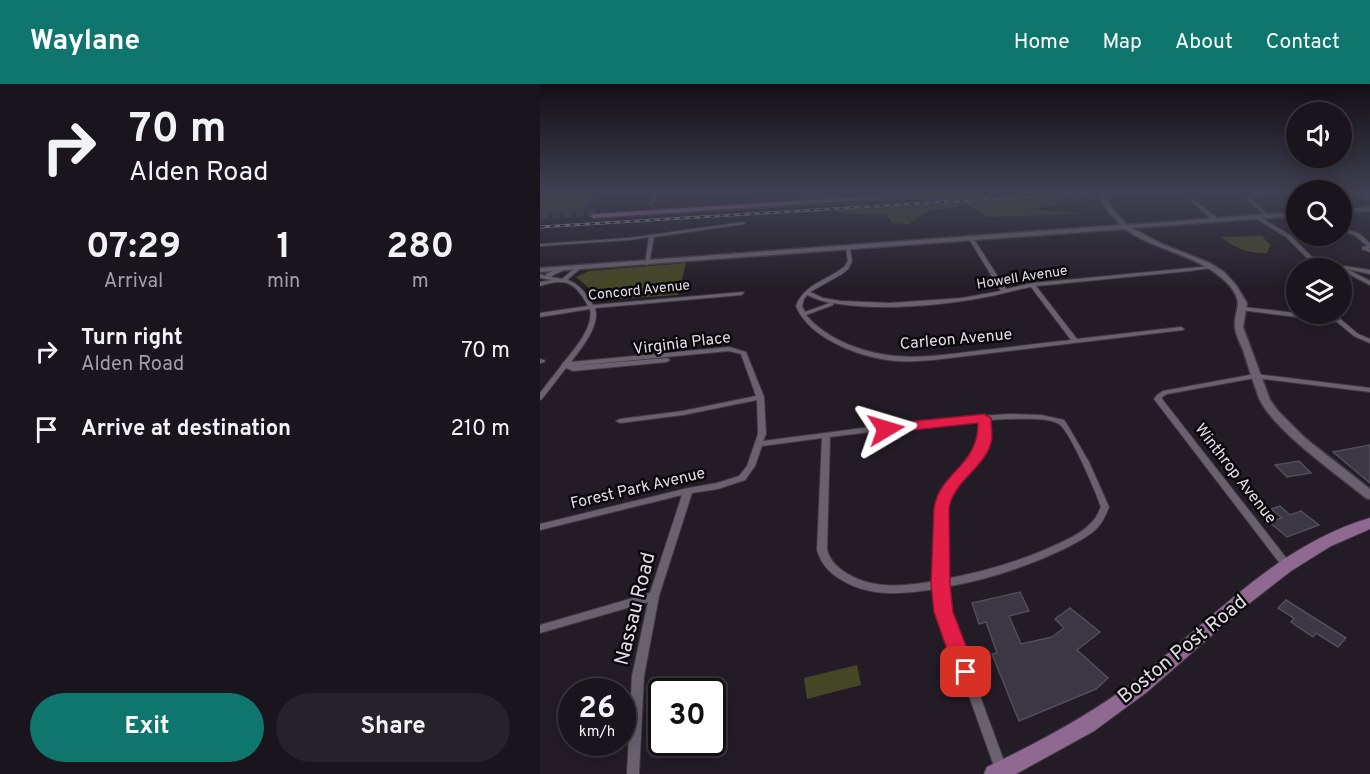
<!DOCTYPE html>
<html lang="en">
<head>
<meta charset="utf-8">
<style>
	body { margin:0; font-family:Overpass,sans-serif; background:#272229; color:#f1f3f6; height:100vh; display:flex; flex-direction:column; font-size:22px; white-space:nowrap }
	* { box-sizing:border-box; margin:0 }
	p { font-size:20px; color:#9f9fa3 }
	.icon { flex:none; width:33px; height:33px; fill:none; stroke:currentColor; stroke-width:2; stroke-linecap:round; stroke-linejoin:round }
	.map { position:relative; flex:1; overflow:hidden }
	.details { display:flex; flex-direction:column; background:#1a151c; width:540px }
	.details>* { flex:none }
	.guide { background:#1a151c; color:#f1f3f6; overflow:hidden }
	.fabs { position:absolute; left:746px; top:18px; display:grid; gap:12px }
	.fabs a { display:grid; place-items:center; width:66px; height:66px; border-radius:50%; background:#1a151c; box-shadow:0 3px 15px #0003,0 0 0 2px #38343b; font-size:30px }
	.speed { position:absolute; left:18px; top:594px; display:flex; gap:12px; font-size:30px; font-weight:700; text-align:center }
	.speed>* { display:grid; place-content:center; width:78px; height:78px; border-radius:50%; background:#1a151c; box-shadow:0 3px 15px #0003,0 0 0 2px #38343b; line-height:1 }
	.speed small { font-size:15px; font-weight:400 }
	.speed .limit { border:3px solid #111; border-radius:9px; background:#fff; color:#111 }
	.pin { position:absolute; display:grid; place-items:center; width:51px; height:51px; color:#fff; margin:-26px; border-radius:12px; box-shadow:0 3px 9px #0006 }
	.me { position:absolute; width:66px; margin:-33px; rotate:83deg; stroke-linejoin:round; filter:drop-shadow(0 0 4px #0008) }
	.turn { display:flex; align-items:center; gap:21px; height:126px; padding:0 30px; font-size:27px }
	.turn .icon { width:78px; height:78px; stroke-width:2.5 }
	.turn b { display:block; font-size:42px; line-height:51px }
	.eta { display:flex; justify-content:space-evenly; align-items:center; height:102px; text-align:center }
	.eta b { font-size:36px; font-weight:700; line-height:42px }
	.primary-button { display:flex; gap:12px; margin-top:auto; padding:12px 30px }
	.primary-button a { flex:1; height:69px; border-radius:36px; background:#0f766e; color:#fff; font-size:24px; font-weight:700; line-height:69px; text-align:center }
	.primary-button a+a { background:#272229; color:#f1f3f6 }
	ul { padding:0; list-style:none }
	li { display:flex; align-items:center; gap:18px; height:78px; padding:0 30px }
	li div { flex:1 }
	li b { display:block; font-size:22px }
	li em { font-style:normal }
	header { display:flex; align-items:center; gap:36px; box-sizing:border-box; height:84px; padding:0 30px; background:#0f766e; color:#fff }
	header strong { font-size:28px }
	nav { display:flex; gap:33px; margin-inline-start:auto; font-size:21px }
	main { display:flex; flex:1; min-height:0 }
	.map>svg:first-child { display:block }
</style>
</head>
<body>
<header>
<strong>Waylane</strong>
<nav><a>Home</a><a>Map</a><a>About</a><a>Contact</a></nav>
</header>
<main>
<section class="details">
<div class="guide">
<div class="turn"><svg class="icon" aria-label="right" viewBox="0 0 24 24"><path d="M7 20v-9h11M14 6l5 5-5 5"/></svg><div><b>70 m</b>Alden Road</div></div>
</div>
<div class="eta">
<div><b>07:29</b><p>Arrival</p></div>
<div><b>1</b><p>min</p></div>
<div><b>280</b><p>m</p></div>
</div>
<ul>
<li><svg class="icon" aria-label="right" viewBox="0 0 24 24"><path d="M7 20v-9h11M14 6l5 5-5 5"/></svg><div><b>Turn right</b><p>Alden Road</p></div><em>70 m</em></li>
<li><svg class="icon" aria-label="arrive" viewBox="0 0 24 24"><path d="M6 21V4h12l-3 4 3 4H6"/></svg><div><b>Arrive at destination</b></div><em>210 m</em></li>
</ul>
<div class="primary-button"><a>Exit</a><a>Share</a></div>
</section>
<div class="map">
<svg width="830" height="690" viewBox="0 0 830 690">
	<rect width="100%" height="100%" fill="#231c26"/>
	<path fill="#454724" d="M 30,110 L 56,110 L 43,126 L 0,129 L 0,114 Z
		M 301,110 L 324,110 L 87,124 Z
		M 437,110 L 468,110 L 74,134 L 74,133 Z
		M 551,110 L 559,119 L 548,113 L 514,114 L 512,115 L 518,121 L 487,125 L 539,129 L 534,130 L 447,133 L 430,122 L 421,122 L 387,127 L 369,140 L 352,139 L 348,132 C 330,128 314,133 295,127 Z
		M 722,152 L 730,161 L 727,169 C 708,170 695,164 680,153 Z
		M 146,179 L 138,211 L 63,216 L 36,193 L 49,187 Z
		M 317,581 L 321,601 L 267,615 L 264,594 Z"/>
	<path fill="#3b3743" stroke="#514d59" stroke-width="1.5" d="M 830,361 L 830,399 L 793,368 Z
		M 759,377 L 771,389 L 747,393 L 735,381 Z
		M 740,422 L 750,431 L 761,427 L 779,441 L 747,453 L 729,438 L 742,434 L 731,425 Z
		M 480,508 L 489,527 L 469,532 L 481,560 L 512,553 L 524,544 L 515,535 L 530,524 L 560,548 L 537,566 L 568,594 L 556,605 L 479,637 L 452,570 L 457,569 L 446,538 L 439,540 L 432,519 Z
		M 746,516 L 806,554 L 798,563 L 776,549 L 773,553 L 751,538 L 754,534 L 738,524 Z"/>
	<g fill="none" stroke-linecap="round" stroke-linejoin="round">
		<path stroke="#403942" stroke-width="8" stroke-dasharray="8 4" stroke-linecap="butt" d="M 0,131 L 57,128"/>
		<g stroke="#3f3a42" stroke-width="2">
			<path id="street" d="M 113,110 L 117,110 L 113,120 L 111,121 L 109,120 Z
				M 169,110 L 173,110 L 173,111 L 171,112 Z
				M 725,110 L 723,112 L 712,113 L 711,116 L 727,130 L 728,131 L 726,132 L 707,116 L 709,111 Z
				M 817,110 L 823,110 L 830,114 L 830,116 Z
				M 652,116 L 654,116 L 677,134 L 677,136 L 673,136 L 652,118 Z
				M 714,131 L 716,131 L 750,151 L 771,172 L 798,181 L 830,186 L 830,190 L 807,185 L 830,197 L 830,201 L 801,186 L 801,184 L 767,174 L 746,153 L 714,133 Z
				M 203,138 L 205,139 L 205,140 L 114,153 L 109,180 L 107,181 L 105,180 L 109,153 L 89,156 L 0,162 L 0,160 L 89,154 Z
				M 801,143 L 820,150 L 830,159 L 830,164 L 828,164 L 830,165 L 830,168 L 822,165 L 822,163 L 827,162 L 816,152 L 801,146 Z
				M 429,154 L 433,154 L 466,205 L 492,199 L 515,197 L 671,182 L 673,183 L 671,184 L 649,187 L 496,202 L 537,255 L 641,243 L 644,245 L 643,246 L 393,276 C 380,277 368,278 355,277 C 325,274 281,259 263,234 C 260,231 258,226 256,222 C 264,200 288,196 304,183 L 308,177 L 306,165 L 308,164 L 310,165 L 312,177 L 308,185 L 302,190 L 270,208 L 283,214 L 301,217 L 350,219 L 422,214 L 461,207 L 429,155 ZM 491,203 L 531,256 C 502,259 473,263 444,266 C 395,272 355,280 307,260 C 291,253 277,244 266,231 L 293,221 L 293,219 C 336,227 398,222 441,214 C 458,211 474,206 491,203 ZM 267,211 L 279,216 L 290,219 L 265,228 L 262,222 L 264,215 Z
				M 35,184 L 40,185 L 27,196 C 40,200 46,210 53,221 L 203,208 L 204,209 L 201,211 L 55,224 C 61,241 40,266 31,278 L 189,263 L 206,268 L 224,313 L 226,350 L 223,357 L 377,337 L 468,330 L 501,331 L 524,336 L 528,342 L 549,378 L 569,423 C 566,430 563,438 558,443 C 550,452 537,458 526,464 C 489,482 446,496 405,503 L 409,528 L 467,685 L 466,690 L 456,690 L 455,685 L 399,528 L 396,505 C 363,510 329,514 300,495 C 288,488 281,479 277,466 L 282,354 L 222,362 L 215,382 L 205,396 L 178,405 L 152,409 L 119,512 L 104,592 L 99,690 L 87,690 L 92,592 L 108,518 L 0,549 L 0,541 L 110,509 L 142,411 L 0,446 L 0,440 L 148,404 L 177,399 L 199,392 L 207,382 L 218,350 L 217,316 L 143,331 L 80,339 L 76,337 L 80,335 L 143,327 L 216,312 L 201,270 L 189,267 L 32,282 L 127,274 L 130,276 L 127,278 L 33,287 L 26,284 L 2,315 L 0,316 L 0,309 L 21,282 L 22,280 L 23,279 C 34,266 54,243 50,225 L 0,233 L 0,229 L 48,222 C 42,211 34,197 19,198 C 14,198 6,200 0,202 L 0,198 L 12,196 L 0,194 L 0,190 L 6,192 L 6,190 L 20,184 L 22,185 L 22,187 L 11,192 L 12,193 L 22,195 ZM 468,335 C 481,335 509,333 519,340 C 530,347 556,408 561,423 C 558,429 556,435 551,439 C 543,448 531,454 520,459 C 484,476 444,488 405,495 L 407,416 L 446,364 L 449,354 L 448,336 ZM 440,336 L 441,354 L 438,364 L 399,416 L 395,497 C 366,502 335,506 308,490 C 298,484 290,477 287,466 L 290,353 L 377,342 Z
				M 703,223 L 799,234 L 818,250 L 830,255 L 830,259 L 814,252 L 797,238 L 701,226 L 700,225 Z
				M 0,275 L 4,276 L 5,277 L 4,278 L 0,279 Z
				M 715,290 L 830,304 L 830,308 L 715,294 L 627,310 L 622,313 L 622,315 L 751,480 L 753,483 L 751,486 L 748,487 L 745,486 L 614,315 L 617,311 L 623,307 Z"/>
		</g>
		<g stroke="#3f3a42" stroke-width="3">
			<path id="secondary" d="M 7,110 L 23,110 L 0,115 L 0,111 Z
				M 557,110 L 562,110 L 575,128 L 587,141 L 756,128 L 756,132 L 592,144 L 622,160 L 670,179 L 684,188 L 696,201 L 707,219 L 703,243 L 730,316 L 738,327 L 765,354 L 830,405 L 830,415 L 826,414 C 798,391 732,345 719,314 C 713,298 708,282 703,266 C 700,259 696,251 695,244 C 693,225 706,221 689,201 C 662,171 617,168 585,145 L 0,188 L 0,184 L 581,141 L 570,130 Z
				M 830,123 L 830,127 L 801,129 L 801,125 Z"/>
		</g>
		<g stroke="#3f3a42" stroke-width="2">
			<path id="primary" d="M 830,434 L 830,445 L 791,462 L 751,487 L 702,525 L 607,608 L 554,647 L 476,690 L 444,690 L 447,683 C 499,658 550,631 596,596 C 669,538 737,461 830,434 Z"/>
		</g>
		<g stroke="#3f3a42" stroke-width="2">
			<path id="highway" d="M 363,110 L 406,110 L 54,134 L 50,132 L 54,130 Z"/>
		</g>
		<use href="#street" fill="#69616e" fill-rule="evenodd"/>
		<use href="#secondary" fill="#69616e" fill-rule="evenodd"/>
		<use href="#primary" fill="#8f6992" fill-rule="evenodd"/>
		<use href="#highway" fill="#a86faa" fill-rule="evenodd"/>
		<g stroke="#99939b" stroke-width="3">
			<path id="rail" d="M 0,143 L 531,110"/>
		</g>
		<use href="#rail" stroke="#0a080c" stroke-width="1.5" stroke-dasharray="5" stroke-linecap="butt"/>
	</g>
	<linearGradient id="sky" x2="0" y2="1"><stop stop-color="#130f15"/><stop offset="0.53" stop-color="#3f4052"/><stop offset="1" stop-color="#3f4052" stop-opacity="0"/></linearGradient>
	<rect width="830" height="207" fill="url(#sky)"/>
	<path fill="#e11d48" stroke="#92132f" stroke-width="1.5" d="M 444,330 L 451,334 C 451,340 452,347 452,354 C 448,383 414,395 409,424 L 410,500 L 413,528 L 436,588 L 433,594 L 426,597 L 418,594 L 415,588 L 394,528 L 391,500 L 394,424 C 400,387 438,383 438,339 L 346,349 L 339,345 L 346,340 Z"/>
	<g text-anchor="middle" dominant-baseline="central" stroke-width="5" stroke-linejoin="round" paint-order="stroke">
		<g font-size="14" fill="#e2dde4" stroke="#0a080c">
			<text transform="translate(482 194) rotate(-9)">Howell Avenue</text>
			<text transform="translate(99 207) rotate(-6)">Concord Avenue</text>
		</g>
		<g font-size="16" fill="#e2dde4" stroke="#0a080c">
			<text transform="translate(416 256) rotate(-5)">Carleon Avenue</text>
			<text transform="translate(142 260) rotate(-7)">Virginia Place</text>
			<text transform="translate(695 390) rotate(52)">Winthrop Avenue</text>
			<text transform="translate(98 405) rotate(-13)">Forest Park Avenue</text>
		</g>
		<g font-size="20" fill="#e2dde4" stroke="#0a080c">
			<text transform="translate(96 525) rotate(-76)">Nassau Road</text>
			<text transform="translate(643 566) rotate(-39)">Boston Post Road</text>
		</g>
	</g>
</svg>
<div class="fabs">
<a><svg class="icon" aria-label="sound" viewBox="0 0 24 24"><path d="M4 9h4l5-4v14l-5-4H4zM17 9q2 3 0 6"/></svg></a>
<a><svg class="icon" aria-label="search" viewBox="0 0 24 24"><circle cx="10" cy="10" r="6"/><path d="M15 15l6 6"/></svg></a>
<a><svg class="icon" aria-label="layers" viewBox="0 0 24 24"><path d="M12 4l9 5-9 5-9-5zM3 14l9 5 9-5"/></svg></a>
</div>
<div class="speed"><div>26<small>km/h</small></div><div class="limit">30</div></div>
<div class="pin" style="left:426px;top:588px;background:#d93025"><svg class="icon" aria-label="arrive" viewBox="0 0 24 24"><path d="M6 21V4h12l-3 4 3 4H6"/></svg></div>
<svg class="me" style="left:346px;top:345px" viewBox="-20 -20 40 40"><path d="M0-17L14 15 0 8-14 15z" fill="#e11d48" stroke="#fff" stroke-width="4"/></svg>
</div>
</main>
</body>
</html>
